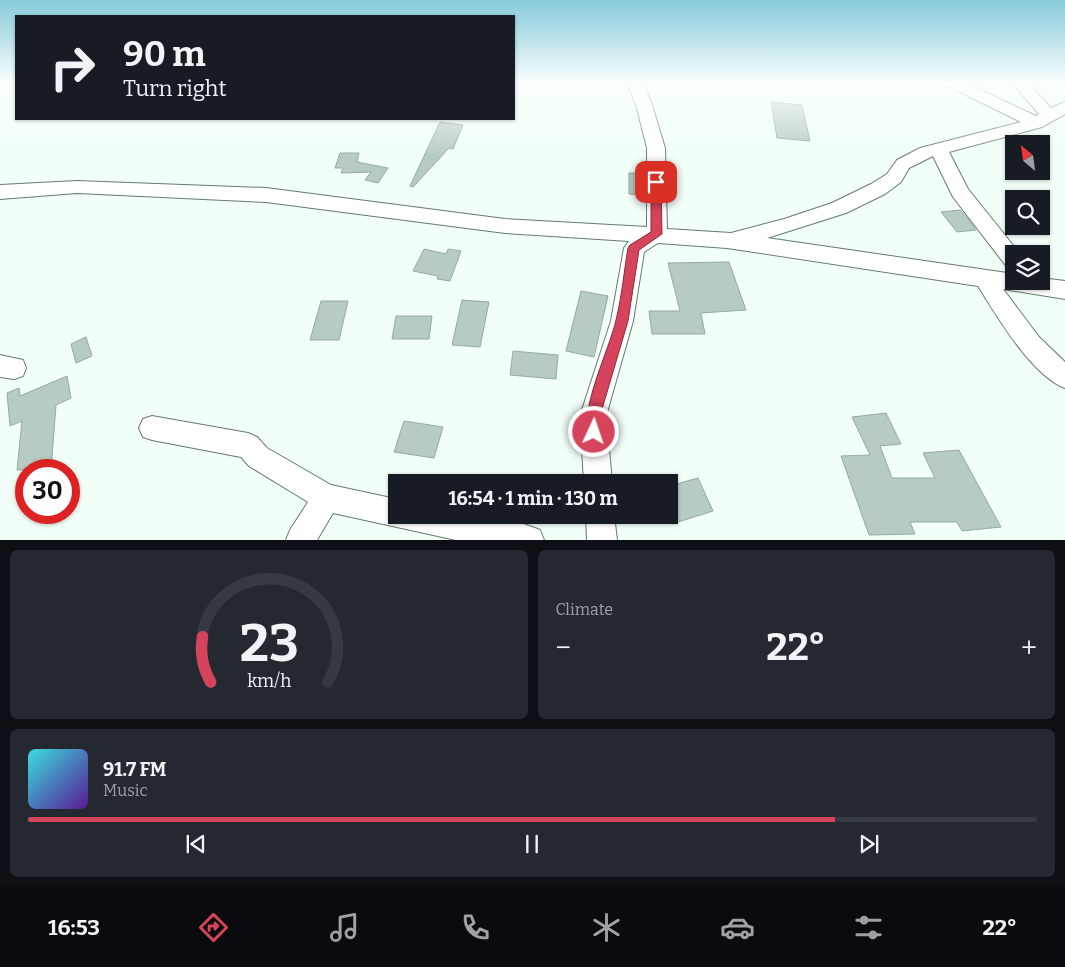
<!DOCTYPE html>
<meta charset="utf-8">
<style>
:root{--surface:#171b24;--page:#242831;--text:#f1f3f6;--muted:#9ea1a6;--line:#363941;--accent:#d5445a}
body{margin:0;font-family:Bitter,serif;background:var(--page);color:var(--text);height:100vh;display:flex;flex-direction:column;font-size:19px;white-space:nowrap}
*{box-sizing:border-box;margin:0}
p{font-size:16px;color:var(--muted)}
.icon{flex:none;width:28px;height:28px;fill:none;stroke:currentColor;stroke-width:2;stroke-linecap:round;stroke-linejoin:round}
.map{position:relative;height:540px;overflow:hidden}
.side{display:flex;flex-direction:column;gap:10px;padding:10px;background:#0d0f14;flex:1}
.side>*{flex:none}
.banner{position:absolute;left:15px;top:15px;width:500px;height:105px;border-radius:0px;box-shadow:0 1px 4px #0004;background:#171b24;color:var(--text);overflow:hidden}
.needle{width:32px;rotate:331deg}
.controls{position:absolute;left:1005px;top:135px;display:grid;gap:10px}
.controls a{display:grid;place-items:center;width:45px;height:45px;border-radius:0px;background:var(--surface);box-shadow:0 1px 4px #0004;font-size:25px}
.speed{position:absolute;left:15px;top:459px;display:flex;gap:10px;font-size:25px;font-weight:700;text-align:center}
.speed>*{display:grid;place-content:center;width:65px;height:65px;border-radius:50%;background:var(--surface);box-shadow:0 1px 4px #0004;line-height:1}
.speed .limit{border:8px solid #d22;background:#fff;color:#111}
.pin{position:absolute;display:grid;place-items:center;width:42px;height:42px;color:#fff;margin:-21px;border-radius:10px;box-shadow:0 2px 8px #0006}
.me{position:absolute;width:55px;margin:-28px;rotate:3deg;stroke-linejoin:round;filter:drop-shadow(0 0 4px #0008)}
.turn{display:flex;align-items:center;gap:18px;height:105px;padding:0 25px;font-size:22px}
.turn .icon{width:65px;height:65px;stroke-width:2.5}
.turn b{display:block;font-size:35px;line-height:42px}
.big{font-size:38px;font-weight:700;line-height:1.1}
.side .tile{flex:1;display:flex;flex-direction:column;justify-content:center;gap:8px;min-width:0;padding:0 18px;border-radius:8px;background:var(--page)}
.side .dial{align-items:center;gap:0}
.dial svg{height:130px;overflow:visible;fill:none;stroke:var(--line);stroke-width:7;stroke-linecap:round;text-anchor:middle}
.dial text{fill:var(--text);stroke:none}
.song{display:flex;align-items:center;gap:15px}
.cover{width:60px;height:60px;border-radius:8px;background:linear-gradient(135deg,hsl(180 70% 55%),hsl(270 70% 35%))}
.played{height:5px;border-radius:2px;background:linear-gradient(90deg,var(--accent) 80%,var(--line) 80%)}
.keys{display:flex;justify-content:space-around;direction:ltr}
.heat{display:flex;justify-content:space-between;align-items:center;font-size:28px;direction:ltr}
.side .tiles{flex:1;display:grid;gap:10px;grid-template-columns:1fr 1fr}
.tile:last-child{grid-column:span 2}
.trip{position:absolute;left:388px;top:474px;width:290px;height:50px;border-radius:0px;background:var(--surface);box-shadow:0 1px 4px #0004;font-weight:700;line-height:50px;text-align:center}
.tab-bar{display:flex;height:80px;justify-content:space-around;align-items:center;background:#090b0e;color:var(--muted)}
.tab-bar .icon{width:35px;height:35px}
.tab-bar .selected{color:var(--accent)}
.tab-bar b{font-size:22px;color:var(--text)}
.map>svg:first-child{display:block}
.building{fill:#b6cbc1;stroke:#95aaa0}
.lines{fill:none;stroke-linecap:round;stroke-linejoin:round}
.minor-casing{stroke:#667970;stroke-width:2}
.minor{fill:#fff;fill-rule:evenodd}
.route{fill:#d5445a;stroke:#8a2c3a}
</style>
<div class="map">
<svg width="1065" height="540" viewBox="0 0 1065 540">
<rect width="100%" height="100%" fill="#f1fff8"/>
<g class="building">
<path d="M771,102l31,3 8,36 -33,-3z"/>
<path d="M440,122l23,3 -10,24 -4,-1 -36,39 -3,-1z"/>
<path d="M340,153h19l-2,9 31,6 -10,15 -13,-3 6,-8 -30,1 2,-5h-8z"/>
<path d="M629,173h16v22l-16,-1z"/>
<path d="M960,210l8,9 8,11 -19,2 -16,-20z"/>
<path d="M424,249l22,5 2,-5 13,2 -11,30 -13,-2 1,-3 -25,-5z"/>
<path d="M729,262l17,48 -45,3 4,21h-53l-3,-23h31l-12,-48z"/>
<path d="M581,291l27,5 -14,61 -28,-6z"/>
<path d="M462,300l27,2 -9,45 -28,-2z"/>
<path d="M321,301h27l-9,39h-29z"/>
<path d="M396,316h36l-3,23h-37z"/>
<path d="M86,337l6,19 -16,7 -5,-19z"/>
<path d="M513,351l45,4 -2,24 -46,-4z"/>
<path d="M67,376l4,22 -15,7 -5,65h-34l5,-49 -12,5 -3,-33 12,-5 1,8z"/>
<path d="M886,413l15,31 -21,2 12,32h43l-12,-25 36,-3 42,77 -39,4 -5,-9h-47l5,12 -46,1 -28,-79 29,-1 -18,-38z"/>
<path d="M404,421l39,6 -9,31 -40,-6z"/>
<path d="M698,478l15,33 -35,11 -9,-23v-13z"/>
</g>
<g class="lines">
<defs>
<g id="minor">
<path d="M627,83h16l9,22 13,43 2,81 64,4 53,-14 48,-16 39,-19 16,-10 10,-14 23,-12 101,-26 -73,-36 -2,-3h20l70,33 3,-2 -27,-31h16l23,25 14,-6v12l-23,13 -93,25 19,37 52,65h-6v15l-7,-2 -54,-70 -20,-41 -24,12 -8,14 -16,12 -39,19 -79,25 247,36v7h27v-3l24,3v18l-62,-10 36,48 26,25v26c-33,-12 -69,-73 -87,-102l-251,-38 -69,-5 -14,9 -11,69 -27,95 6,66h-28l-4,-66 31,-95 13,-73 5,-7 -124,-8 -239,-31 -189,-9 -77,6v-14l77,-4 189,7 239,31 142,8v-79l-11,-43z"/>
<path d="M0,355l23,5 3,8 -3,8 -9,3 -14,-2z"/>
<path d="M152,416l96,17 9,4 10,11 64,37 65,14v16c48,0 99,-4 144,15l4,10h-88l-123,-27 -16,27h-31l4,-10 18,-28 -59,-36 -8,-9 -89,-17 -9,-3 -4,-9 4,-9z"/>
<path d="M586,515h28l3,25h-30z"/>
</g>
</defs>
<use href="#minor" class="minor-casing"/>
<use href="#minor" class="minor"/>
</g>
<linearGradient id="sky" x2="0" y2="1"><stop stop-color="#88cadb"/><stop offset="0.53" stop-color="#f9fffc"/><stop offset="1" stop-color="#f9fffc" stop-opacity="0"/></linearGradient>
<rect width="1065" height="158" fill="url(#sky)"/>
<path class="route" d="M656,179l5,3 1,52 -23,16 -11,71 -28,95 1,16 -2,5 -5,2 -5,-2c-11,-25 21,-89 27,-117 6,-24 8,-49 12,-72l2,-3 21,-13v-50z"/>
</svg>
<div class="controls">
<a><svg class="needle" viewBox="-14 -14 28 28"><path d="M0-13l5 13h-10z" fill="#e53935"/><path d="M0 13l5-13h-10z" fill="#9ea1a6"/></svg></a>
<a><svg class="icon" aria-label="search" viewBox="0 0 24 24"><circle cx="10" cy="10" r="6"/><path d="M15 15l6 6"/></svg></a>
<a><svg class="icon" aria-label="layers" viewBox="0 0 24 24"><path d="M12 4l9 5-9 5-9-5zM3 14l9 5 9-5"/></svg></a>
</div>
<div class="speed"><div class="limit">30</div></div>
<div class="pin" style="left:656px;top:182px;background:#d93025"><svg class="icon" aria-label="arrive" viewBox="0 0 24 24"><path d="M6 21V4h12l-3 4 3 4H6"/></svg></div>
<svg class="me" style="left:594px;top:432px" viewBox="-20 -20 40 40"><circle r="17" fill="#d5445a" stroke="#fff" stroke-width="3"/><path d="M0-11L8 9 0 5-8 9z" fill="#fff"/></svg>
<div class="trip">16:54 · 1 min · 130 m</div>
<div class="banner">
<div class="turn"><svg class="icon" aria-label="right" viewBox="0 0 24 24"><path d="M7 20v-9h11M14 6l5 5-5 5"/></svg><div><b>90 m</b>Turn right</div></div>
</div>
</div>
<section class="side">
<div class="tiles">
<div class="tile dial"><svg viewBox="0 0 100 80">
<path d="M14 69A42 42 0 1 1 86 69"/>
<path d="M14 69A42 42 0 0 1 9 41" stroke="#d5445a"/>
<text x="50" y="56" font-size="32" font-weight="700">23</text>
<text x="50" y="72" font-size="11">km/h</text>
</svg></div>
<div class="tile"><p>Climate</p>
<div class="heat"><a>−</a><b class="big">22°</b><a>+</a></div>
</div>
<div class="tile">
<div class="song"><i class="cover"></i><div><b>91.7 FM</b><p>Music</p></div></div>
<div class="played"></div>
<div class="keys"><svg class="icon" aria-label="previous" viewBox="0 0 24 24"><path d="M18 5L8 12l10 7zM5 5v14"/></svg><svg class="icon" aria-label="pause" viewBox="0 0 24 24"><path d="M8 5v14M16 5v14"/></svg><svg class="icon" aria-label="next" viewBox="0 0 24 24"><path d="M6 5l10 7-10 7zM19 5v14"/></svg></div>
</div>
</div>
</section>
<nav class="tab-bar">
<b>16:53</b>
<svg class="icon selected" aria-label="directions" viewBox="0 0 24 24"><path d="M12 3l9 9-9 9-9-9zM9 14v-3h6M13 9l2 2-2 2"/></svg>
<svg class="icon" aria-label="music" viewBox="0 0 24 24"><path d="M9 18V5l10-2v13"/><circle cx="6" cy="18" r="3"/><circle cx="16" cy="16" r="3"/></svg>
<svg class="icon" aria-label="phone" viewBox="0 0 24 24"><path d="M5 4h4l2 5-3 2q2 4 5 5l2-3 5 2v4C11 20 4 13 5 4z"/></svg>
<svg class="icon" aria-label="climate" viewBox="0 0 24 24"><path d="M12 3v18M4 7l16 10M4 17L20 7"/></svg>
<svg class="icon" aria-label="car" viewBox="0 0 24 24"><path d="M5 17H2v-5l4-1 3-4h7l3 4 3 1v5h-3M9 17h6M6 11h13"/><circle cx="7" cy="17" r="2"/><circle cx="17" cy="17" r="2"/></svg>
<svg class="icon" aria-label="filters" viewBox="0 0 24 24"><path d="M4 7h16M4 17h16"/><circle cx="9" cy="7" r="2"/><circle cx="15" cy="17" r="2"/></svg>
<b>22°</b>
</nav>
